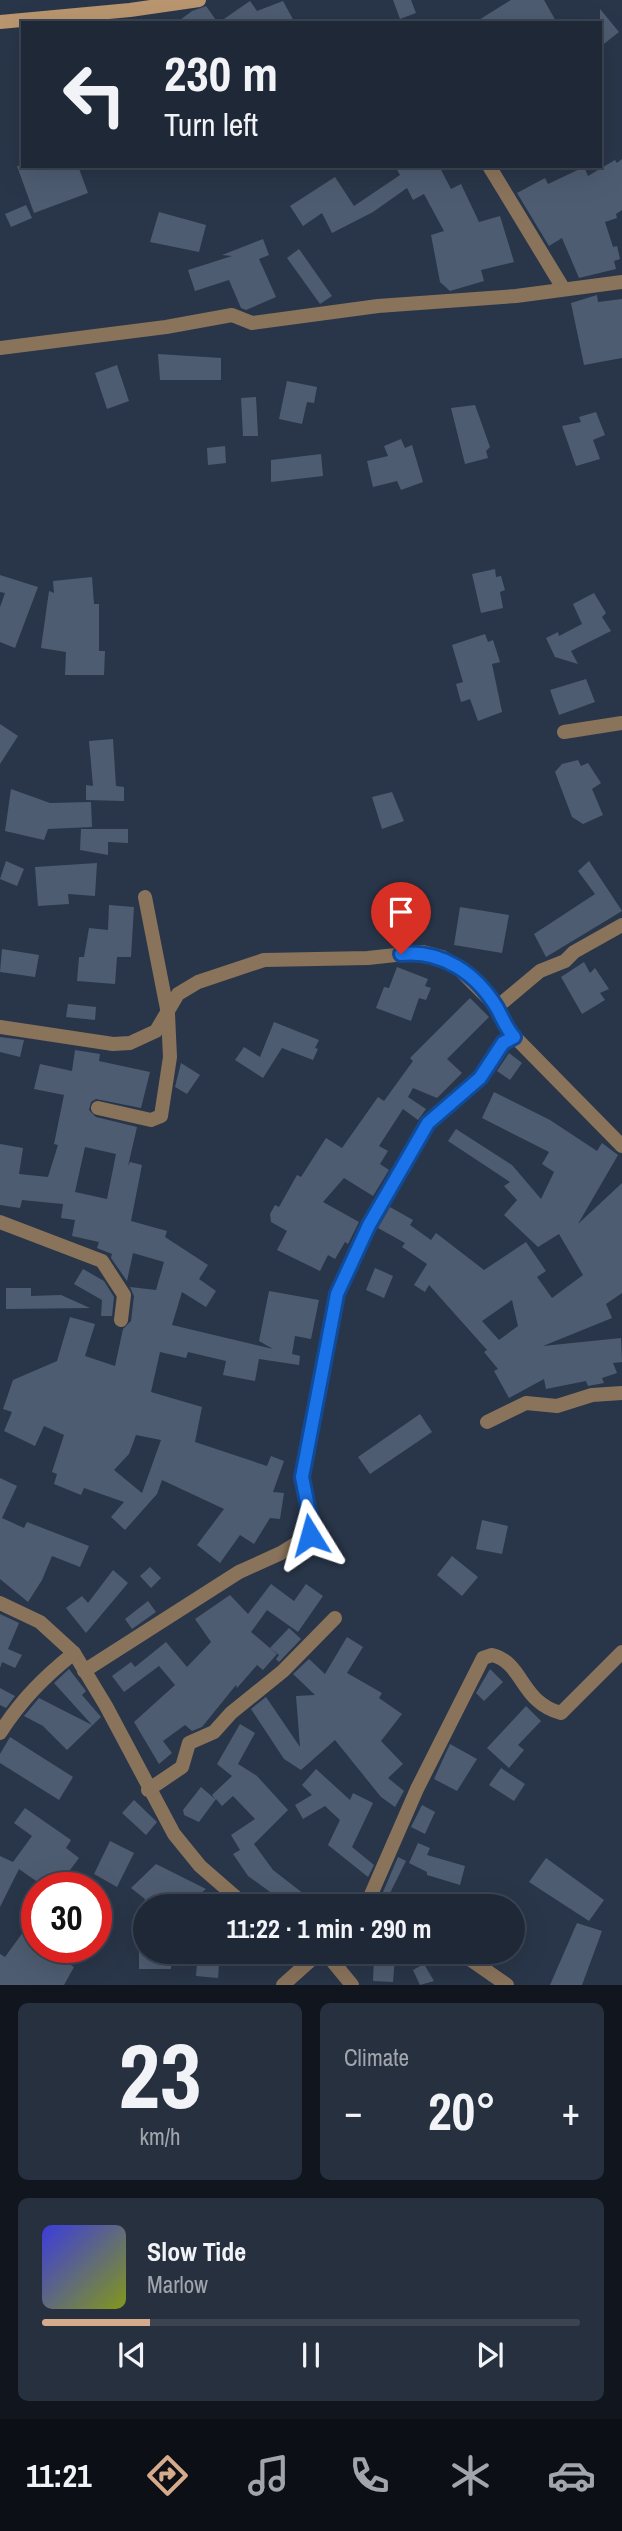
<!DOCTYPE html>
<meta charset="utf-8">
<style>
:root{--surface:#1f2837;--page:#27303f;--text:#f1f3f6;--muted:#a1a6ad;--line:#3c4452;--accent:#d6ab8b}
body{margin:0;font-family:"Archivo Narrow",sans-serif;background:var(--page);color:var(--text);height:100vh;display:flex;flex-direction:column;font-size:26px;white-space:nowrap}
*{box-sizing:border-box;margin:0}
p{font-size:23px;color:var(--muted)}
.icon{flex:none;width:38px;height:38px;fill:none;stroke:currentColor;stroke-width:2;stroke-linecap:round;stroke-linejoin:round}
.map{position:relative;height:1985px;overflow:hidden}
.panel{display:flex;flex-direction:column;gap:18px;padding:18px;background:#11161e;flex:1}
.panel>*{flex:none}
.banner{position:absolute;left:21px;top:21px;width:581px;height:147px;border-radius:0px;box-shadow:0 7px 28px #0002,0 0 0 2px var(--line);background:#1f2837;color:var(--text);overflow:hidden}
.speed{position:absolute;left:21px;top:1872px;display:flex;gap:14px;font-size:35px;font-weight:700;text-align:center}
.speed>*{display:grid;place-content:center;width:91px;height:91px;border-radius:50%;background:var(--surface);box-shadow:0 7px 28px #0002,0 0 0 2px var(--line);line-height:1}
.speed .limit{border:10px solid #d22;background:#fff;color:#111}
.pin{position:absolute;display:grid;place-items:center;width:60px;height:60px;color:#fff;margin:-72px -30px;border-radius:50% 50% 50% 0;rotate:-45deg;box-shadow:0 0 7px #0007}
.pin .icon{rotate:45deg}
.me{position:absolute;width:77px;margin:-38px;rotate:352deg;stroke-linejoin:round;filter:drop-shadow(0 0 5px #0008)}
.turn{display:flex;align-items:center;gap:24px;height:147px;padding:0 28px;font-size:32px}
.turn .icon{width:91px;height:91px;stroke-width:2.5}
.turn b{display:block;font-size:49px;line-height:60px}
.big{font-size:52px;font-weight:700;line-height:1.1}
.panel .tile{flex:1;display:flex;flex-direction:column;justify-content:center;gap:10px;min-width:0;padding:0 24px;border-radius:10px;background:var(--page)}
.panel .dial{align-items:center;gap:0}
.dial b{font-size:91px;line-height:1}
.song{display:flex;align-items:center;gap:21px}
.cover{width:84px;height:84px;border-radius:10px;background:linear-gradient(135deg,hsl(240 70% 55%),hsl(70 70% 35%))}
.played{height:7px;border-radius:4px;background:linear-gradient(90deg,var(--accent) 20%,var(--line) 20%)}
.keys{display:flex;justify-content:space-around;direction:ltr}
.heat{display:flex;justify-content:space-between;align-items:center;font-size:38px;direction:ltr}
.panel .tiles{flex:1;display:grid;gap:18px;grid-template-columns:1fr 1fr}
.tile:last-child{grid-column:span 2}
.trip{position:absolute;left:133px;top:1894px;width:392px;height:70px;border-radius:35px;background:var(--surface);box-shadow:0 7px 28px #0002,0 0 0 2px var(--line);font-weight:700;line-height:70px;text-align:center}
.dock{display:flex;height:112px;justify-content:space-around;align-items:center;background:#0c1016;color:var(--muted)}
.dock .icon{width:49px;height:49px}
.dock .selected{color:var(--accent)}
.dock b{font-size:32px;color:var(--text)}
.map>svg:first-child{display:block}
.building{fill:#4e5c71;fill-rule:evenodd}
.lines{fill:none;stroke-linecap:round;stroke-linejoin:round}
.street{stroke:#8a735b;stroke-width:14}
.secondary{stroke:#b9966f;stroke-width:14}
.route-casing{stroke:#114b97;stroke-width:18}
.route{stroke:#1a73e8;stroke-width:12}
</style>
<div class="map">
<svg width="622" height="1985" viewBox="0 0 622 1985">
<rect width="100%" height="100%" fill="#293649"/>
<g class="building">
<path d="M393,0h18l5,13 -16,6z"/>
<path d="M511,0h33l13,23h-83z"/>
<path d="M250,1l7,10 26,-10 12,22h-119l16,-12 14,-5 12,17z"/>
<path d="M600,9l19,23 -19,15z"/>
<path d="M622,159v51l-6,4 1,4 -12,4 8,25 4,-1 3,13 -6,2 2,8 -37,9 -17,-40 -13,8 -32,-53 28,-15 3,6 36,-17 4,9 27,-16 2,3z"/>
<path d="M17,166h61l10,27 -54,20z"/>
<path d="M395,166h44l12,23 10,-5 18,38 21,-6 14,46 -33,8 3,11 -34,10 -10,-9 -9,-47 13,-4 -20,-37 -11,6 -6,-12 -34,24 -41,21 -10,-20 -19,13 -13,-20 45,-29 19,29 46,-31z"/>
<path d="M26,205l6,13 -21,9 -6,-13z"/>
<path d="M159,212l47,13 -7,27 -49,-10z"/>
<path d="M263,239l6,16 -10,4 17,38 -30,13 -5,-2 -12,-28 -34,11 -7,-21 44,-14 -10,-1z"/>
<path d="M299,249l33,47 -12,8 -33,-46z"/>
<path d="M597,295l1,7 24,-3v59l-38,7 -13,-62z"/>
<path d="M158,354l63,4v22h-61z"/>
<path d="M117,365l12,36 -22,8 -12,-36z"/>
<path d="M287,381l30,6 -3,16 -7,-1 -5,22 -23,-5z"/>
<path d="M256,397l2,39h-15l-2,-38z"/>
<path d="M475,405l15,42 -4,4 2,7 -23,6 -14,-56z"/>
<path d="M596,412l9,23 -12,5 7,19 -24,7 -14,-40 19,-4 -2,-5z"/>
<path d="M401,439l4,9 7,-3 11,37 -22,8 -4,-9 -24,6 -6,-26 21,-5 -4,-10z"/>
<path d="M225,446l1,17 -18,2 -1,-17z"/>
<path d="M321,454l2,22 -52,6v-22z"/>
<path d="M495,569l1,8 5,-1 4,14 -5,2 3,16 -22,5 -9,-39z"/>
<path d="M0,575l38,12 -23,61 -15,-6v-35l5,-14 -5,-1z"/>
<path d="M92,577l2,27h5v47h6l-1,24h-39l1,-23 -25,-4 8,-57 5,2 -1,-12z"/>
<path d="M594,593l12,20 -4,4 9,14 -40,20 7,13 -23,-7 -9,-19 12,-6 1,4 23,-12 -9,-20z"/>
<path d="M485,634l3,8 5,-2 7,22 -8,2 10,48 -24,9 -8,-22 -9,3 -5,-18 7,-2 -11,-37z"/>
<path d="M586,679l9,23 -36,13 -9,-25z"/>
<path d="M0,724l18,12 -18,28z"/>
<path d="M113,739l3,47 8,1v14l-38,-1v-15l7,1 -4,-45z"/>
<path d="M578,760l3,6 7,-3 13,20 -9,6 11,26 -20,9 -11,-7 -17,-45 7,-8z"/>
<path d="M11,789l39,14 41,-1 1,25 -44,2 -4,11 -39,-9z"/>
<path d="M392,792l12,29 -22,8 -10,-32z"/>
<path d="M81,829h47v14l-20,-1v13l-28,-5z"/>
<path d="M6,861l18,8 -7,17 -17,-7z"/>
<path d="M589,861l33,50 -76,46 -12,-23 61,-40 -17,-23z"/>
<path d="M97,863l-2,33 -27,-2 1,10 -31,2 -3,-39z"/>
<path d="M109,905l25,2 -3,50h-14l-2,27 -38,-3 2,-24h5l5,-29 19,2z"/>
<path d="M460,907l49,8 -7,38 -48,-8z"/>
<path d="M2,949l37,6 -4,22 -35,-5z"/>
<path d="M584,962l6,11 5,-5 14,21 -9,4 5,7 -23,14 -21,-37z"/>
<path d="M397,967l31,12 -3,7 6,2 -5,12 -7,-2 -8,23 -35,-13 8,-21 5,1z"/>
<path d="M470,998l19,19 -42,42 15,14 -25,25 -24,-10 -5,9 18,12 -8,11 -15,-11 -24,37 9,5 -8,13 9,6 -16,26 -29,-18 -21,24 36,20 -11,22 -3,-2 -10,17 -7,-4 -8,16 -43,-21 10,-19 -16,-9 -1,-8 5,-9 4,2 18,-32 4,2 25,-39 16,10 36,-51 6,4 29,-40 -3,-3z"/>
<path d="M68,1004l28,3 -1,13 -29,-3z"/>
<path d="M274,1022l45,18 -4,8 3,1 -5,11 -31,-12 -19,30 -28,-18 9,-13 16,10z"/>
<path d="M0,1037l24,3 -4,17 -20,-5z"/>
<path d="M75,1050l25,4 -1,7 51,11 -9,36 -45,-9 -5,3 -2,8 7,7 41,10 -9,39 2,-4 12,3 -11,56 36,10 -2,6 43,28 -9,14 17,12 -10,16 -24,-15 -10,33 101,24 -14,-8 10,-50 50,9 -8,39 -16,-3 -3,18 8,2 -1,9 -40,-6 -4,22 -32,-6 3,-14 -38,-9 -2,6 -26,-6 -9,40 51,15 -7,35 72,24 4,-10 13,5 -11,31 11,1 -4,26 -10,-1 -16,26 -14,-9 -20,28 -23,-18 27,-36 -62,-29 -5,14 -32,36 -14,-13 13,-15 -40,-14 -3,7 -27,-11 3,-10 -5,-2 12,-37 -20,-9 -9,20 -31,-15 8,-19 -9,-3 10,-29 44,-19 13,-44 25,7 -10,32 30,10 8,-37 8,-8 3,-25 -4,-9 26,3 8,-28 -31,-9 -6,28 -16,-23 1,-4 -15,-6 2,-6 -27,-6 3,-16 -14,-2 2,-14 -41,-4 -2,8 -20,-3v-61l23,4 -4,26 29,3 10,-32 -4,-1 10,-49 -30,-6 6,-25 32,7zM85,1147l31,7 -9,45 -32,-7zM136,1435l25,5 -19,53 -28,-23 15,-16z"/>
<path d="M509,1053l13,10 -12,17 -13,-9z"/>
<path d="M181,1063l19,12 -13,19 -12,-7z"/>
<path d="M494,1092l56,28 47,31 5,-8 16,12 -40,69 44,-41v110l-16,11 6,14 -69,28 78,-8 1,24 -9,1 4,10 -15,5 2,5 -16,3 -2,-5 -40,8 -2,-10 -35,19 -15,-27 4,-2 -14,-17 3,-2 -58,-65 -4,7 -11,-7 13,-21 -25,-17 3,-4 -27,-15 12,-21 23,13 -3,5 21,15 5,-7 48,37 42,-28 20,29 -9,6 15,21 31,-23 -24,-41 -21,13 -34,-32 13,-15 -13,-14 6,-4 -62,-41 8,-12 56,36 29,34 13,-27 -12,-8 7,-12 -67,-34zM512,1300l6,26 -19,14 -17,-19z"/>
<path d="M375,1268l18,8 -9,22 -18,-8z"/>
<path d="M83,1269l21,12 10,16 -2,19h-11l1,-16 -28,-16z"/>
<path d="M6,1288h25v8l30,-1 29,13 -84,1z"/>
<path d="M420,1414l12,18 -62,42 -12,-17z"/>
<path d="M0,1478l17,8 -15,32 22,10 3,-6 62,24 -9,21 -28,-11 -10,24 -14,22 -28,-23z"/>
<path d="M482,1520l26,6 -6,28 -26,-5z"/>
<path d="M452,1556l26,21 -16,19 -25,-21z"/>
<path d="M150,1567l11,11 -10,10 -11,-12z"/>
<path d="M113,1570l15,13 -42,50 -20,-25 16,-12 6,7z"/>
<path d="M271,1584l23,17 12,-17 17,12 -25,36 -31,-22 -16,22 26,22 -14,16 -6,-5 -20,23 -1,-3 -34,42 -10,4 -7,-6 -22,16 9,12 -13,11 -25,-42 41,-37 -16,-19 -35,26 -12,-16 19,-14 4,5 31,-25 21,25 24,-25 -16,-23 35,-24 18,19z"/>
<path d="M148,1601l8,11 -24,17 -7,-10z"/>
<path d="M0,1614l19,9 -11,26 14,6 -7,13 -13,-6 -2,6z"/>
<path d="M289,1628l12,11 -22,23 -3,-3 3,-4 -9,-7z"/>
<path d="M347,1637l16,10 -16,26 35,20 -3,5 23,16 -21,27 22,23 -15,14 16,13 -9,16 -14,-10 -46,-57 -34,30 -17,-11 -33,-50 15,-12 34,50 -4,-51 19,-1 -22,-21 16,-15 16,15z"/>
<path d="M69,1669l17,22 -4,4 19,22 -34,33 -24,-24 -19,-10 15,-18 53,27 -38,-42z"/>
<path d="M490,1669l13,13 -19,19 -8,-8z"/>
<path d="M0,1688l15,8 -9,12 -6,-3z"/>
<path d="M526,1706l15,15 -23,24 6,5 -15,18 -22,-20z"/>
<path d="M240,1724l15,9 -17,31 19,12 31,34 -34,34 19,26 31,24 -8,12h-25l6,-9 -29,-21 -15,-22 7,-4 -9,-15 24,-16 -22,-23 -11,10 -6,-7 -17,23 -15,-7 -1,-5 18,-23 14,12 -3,-4 20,-19 -15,-12z"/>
<path d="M10,1737l63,40 -14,23 -59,-37v-9z"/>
<path d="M450,1744l27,15 -20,32 -23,-12z"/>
<path d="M501,1768l24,16 -11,17 -25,-16z"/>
<path d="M316,1769l34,31 3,-7 20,10 -21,44 22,18 -6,12 -40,-32 12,-25 -15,-14 -22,13 -8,-14 17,-10 -10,-10z"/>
<path d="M134,1800l23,22 -11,13 -24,-22z"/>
<path d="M422,1805l13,7 -10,22 -14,-7z"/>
<path d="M25,1808l46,32 -5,8 13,10 -18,24 -7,-5 -8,11 -27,-19 -19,38v-51l13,6 19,-26 -18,-13z"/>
<path d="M110,1841l24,12 -17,34 -23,-13z"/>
<path d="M418,1843l12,5 -3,7 38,11 -5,19 -33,-10v-3l-18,-9z"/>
<path d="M398,1857l8,4 -16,32 36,4v9h-49z"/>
<path d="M546,1858l58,42 -15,21 -60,-39z"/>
<path d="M156,1864l50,25 -6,5 11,12h-68l2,-7 -14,-11z"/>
<path d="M37,1913v35h35l-8,13 10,6 -10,18h-64v-31l5,3z"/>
<path d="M577,1923l25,8 -20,54h-32z"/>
<rect x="139" y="1951" width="32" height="18"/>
<path d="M198,1951h22l-2,27 -22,-2z"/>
<path d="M249,1951h32l-11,15z"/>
<path d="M374,1956l21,1 -2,25 -20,-1z"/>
<path d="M424,1964l10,17 -14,4 -7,-15z"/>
</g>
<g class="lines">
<g class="street">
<path d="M489,166l74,122"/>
<path d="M0,348l166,-21 66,-12 20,8 126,-17 138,-10 106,-14"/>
<path d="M564,732l58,-9"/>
<path d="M497,1007l9,21 116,118"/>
<path d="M0,1027l113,17 17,-1 26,-12 22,-37 20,-12 66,-22 104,-2 55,-6 19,5 13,8 42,42 43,-36 25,-10 9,-9 48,-27"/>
<path d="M98,1108l53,12 10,-4 9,-59 -2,-43 -23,-117"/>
<path d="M0,1222l102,39 22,34 -3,25"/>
<path d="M487,1422l39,-19 31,3 35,-11 30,-2"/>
<path d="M0,1603l40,19 34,31 32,53 68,128 26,32 46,40"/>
<path d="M84,1671l155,-99 42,-19 29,-18 2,-8 -10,-50 35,-183 31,-69 60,-102 52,-45 24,-35 10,-6"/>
<path d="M0,1733c21,-33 44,-56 74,-80"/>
<path d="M148,1790l34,-23 7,-24 25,-11 17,-19 52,-42 52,-53"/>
<path d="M366,1906l51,-117 66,-131 9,-3c32,8 28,47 69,58l61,-61"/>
<path d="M324,1951l28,34"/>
<path d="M441,1951l30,9 36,25"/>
<path d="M283,1985l38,-34"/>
</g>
<path class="secondary" d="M0,22l130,-12 69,-10"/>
</g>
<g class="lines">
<defs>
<path id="route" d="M310,1535l2,-8 -10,-50 35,-183 32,-69 59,-102 52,-45 23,-35 11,-6c-8,-9 -11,-18 -17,-29 -21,-35 -55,-58 -96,-54"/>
</defs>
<use href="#route" class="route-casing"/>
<use href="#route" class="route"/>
</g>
</svg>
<div class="speed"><div class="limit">30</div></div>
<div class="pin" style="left:401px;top:954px;background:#d93025"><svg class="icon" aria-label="arrive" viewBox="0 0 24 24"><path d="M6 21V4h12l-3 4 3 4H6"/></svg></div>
<svg class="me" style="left:310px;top:1535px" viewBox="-20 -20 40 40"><path d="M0-17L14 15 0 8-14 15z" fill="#1a73e8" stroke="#fff" stroke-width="4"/></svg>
<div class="trip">11:22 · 1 min · 290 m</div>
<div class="banner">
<div class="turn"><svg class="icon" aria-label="left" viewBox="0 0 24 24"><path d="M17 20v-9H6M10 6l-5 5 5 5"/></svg><div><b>230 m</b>Turn left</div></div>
</div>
</div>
<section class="panel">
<div class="tiles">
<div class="tile dial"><b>23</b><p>km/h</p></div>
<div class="tile"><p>Climate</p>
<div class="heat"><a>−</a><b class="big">20°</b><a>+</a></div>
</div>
<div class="tile">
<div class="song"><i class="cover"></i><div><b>Slow Tide</b><p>Marlow</p></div></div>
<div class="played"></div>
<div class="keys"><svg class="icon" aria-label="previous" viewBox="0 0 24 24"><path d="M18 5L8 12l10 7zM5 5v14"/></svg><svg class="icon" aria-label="pause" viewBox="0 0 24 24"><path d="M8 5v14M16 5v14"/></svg><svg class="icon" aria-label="next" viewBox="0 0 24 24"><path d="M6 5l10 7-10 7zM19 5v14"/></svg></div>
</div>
</div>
</section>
<nav class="dock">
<b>11:21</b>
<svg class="icon selected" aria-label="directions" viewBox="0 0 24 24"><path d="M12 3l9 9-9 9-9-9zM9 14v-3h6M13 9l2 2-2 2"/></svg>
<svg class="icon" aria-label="music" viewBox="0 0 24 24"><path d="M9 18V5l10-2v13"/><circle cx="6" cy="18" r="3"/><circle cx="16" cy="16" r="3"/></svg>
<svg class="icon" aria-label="phone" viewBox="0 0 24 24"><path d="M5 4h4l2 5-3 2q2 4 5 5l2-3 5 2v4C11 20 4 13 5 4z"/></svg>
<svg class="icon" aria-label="climate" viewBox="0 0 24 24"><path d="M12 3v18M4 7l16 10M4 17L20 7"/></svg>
<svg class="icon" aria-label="car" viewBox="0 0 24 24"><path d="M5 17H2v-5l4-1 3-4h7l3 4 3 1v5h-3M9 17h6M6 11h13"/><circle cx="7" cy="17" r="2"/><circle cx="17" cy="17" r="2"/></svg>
</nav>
